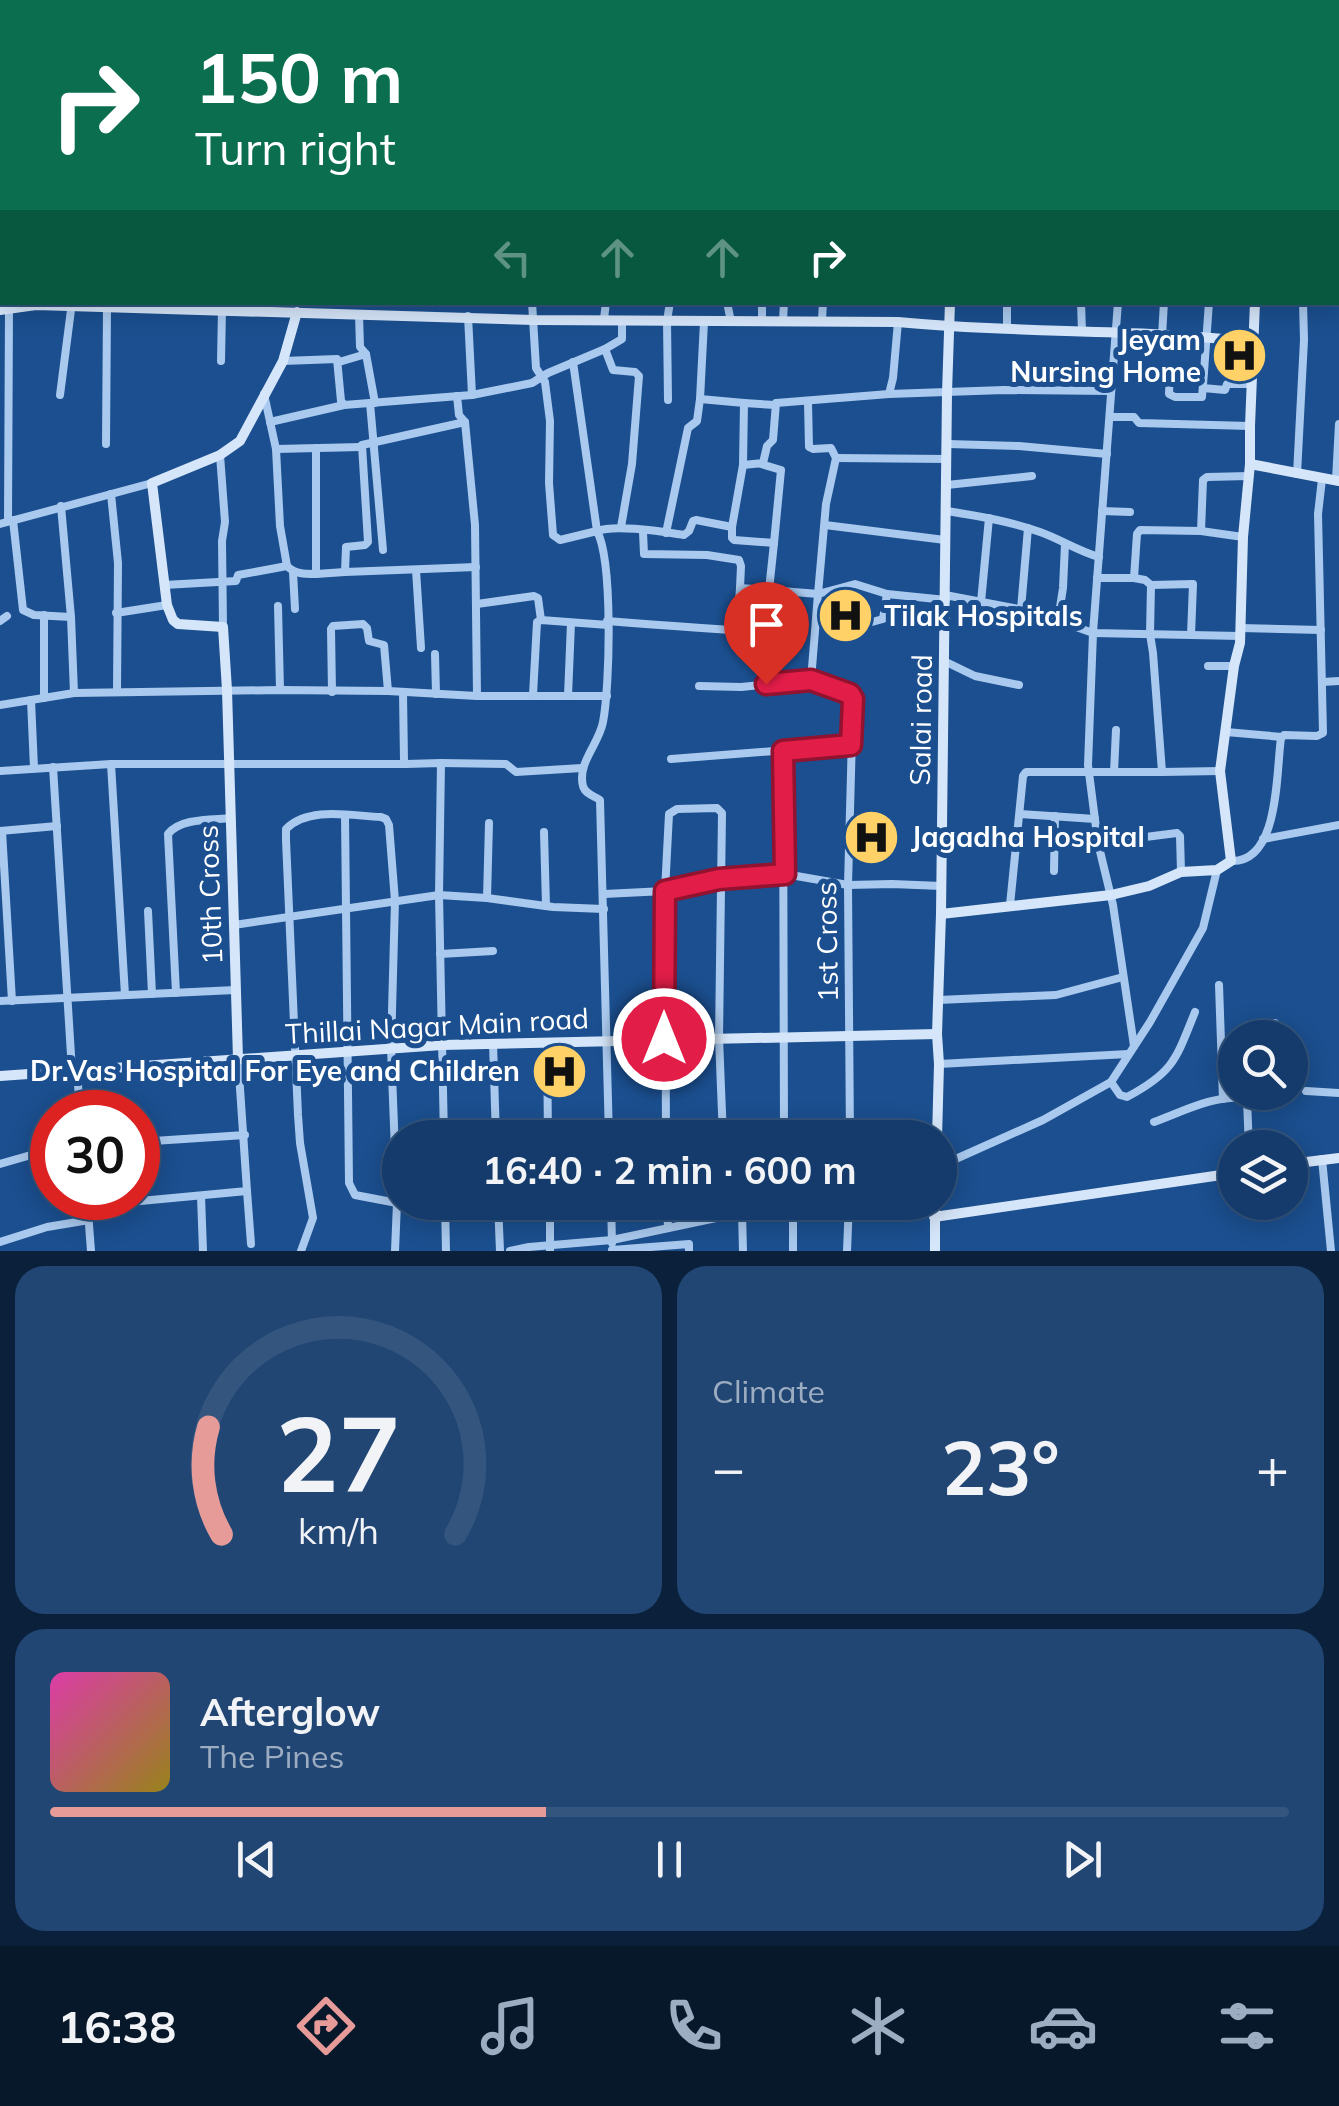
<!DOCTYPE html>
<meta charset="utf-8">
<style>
:root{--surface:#143b6b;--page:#214673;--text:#f1f3f6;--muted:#9dadc1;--line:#33557e;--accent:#e69b98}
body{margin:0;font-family:Mulish,sans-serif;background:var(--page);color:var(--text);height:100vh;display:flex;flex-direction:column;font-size:38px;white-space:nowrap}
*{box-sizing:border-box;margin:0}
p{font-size:32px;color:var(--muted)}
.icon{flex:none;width:55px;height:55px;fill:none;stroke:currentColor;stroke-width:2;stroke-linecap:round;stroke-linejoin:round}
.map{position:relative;height:1251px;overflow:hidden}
.drawer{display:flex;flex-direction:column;gap:15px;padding:15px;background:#0b203b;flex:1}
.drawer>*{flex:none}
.hud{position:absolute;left:0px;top:0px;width:1340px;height:305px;box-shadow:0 5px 25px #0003,0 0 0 2px var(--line);background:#0b6e4f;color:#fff;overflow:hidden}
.tools{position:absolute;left:1218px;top:1020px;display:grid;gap:20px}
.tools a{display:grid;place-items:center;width:90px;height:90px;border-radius:50%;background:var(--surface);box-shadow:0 5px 25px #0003,0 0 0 2px var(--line);font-size:50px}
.speed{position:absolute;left:30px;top:1090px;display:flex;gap:20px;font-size:50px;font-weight:700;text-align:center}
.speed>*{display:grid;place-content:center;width:130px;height:130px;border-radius:50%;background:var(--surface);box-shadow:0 5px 25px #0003,0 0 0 2px var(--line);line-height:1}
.speed .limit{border:15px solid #d22;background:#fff;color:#111}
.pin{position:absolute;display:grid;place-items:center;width:85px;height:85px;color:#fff;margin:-102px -42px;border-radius:50% 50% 50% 0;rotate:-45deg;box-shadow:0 0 10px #0007}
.pin .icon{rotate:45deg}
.me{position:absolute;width:110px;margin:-55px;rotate:0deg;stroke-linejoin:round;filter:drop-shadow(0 0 8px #0008)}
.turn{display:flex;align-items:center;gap:35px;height:210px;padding:0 30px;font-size:45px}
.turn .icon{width:130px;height:130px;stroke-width:2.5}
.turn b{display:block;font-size:70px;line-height:85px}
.lanes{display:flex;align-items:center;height:95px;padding:0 30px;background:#0003;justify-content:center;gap:50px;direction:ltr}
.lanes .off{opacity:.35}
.big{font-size:75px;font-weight:700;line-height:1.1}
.drawer .widget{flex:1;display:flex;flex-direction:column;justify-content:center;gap:15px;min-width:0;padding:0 35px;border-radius:30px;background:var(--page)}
.drawer .dial{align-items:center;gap:0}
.dial svg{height:260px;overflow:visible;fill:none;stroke:var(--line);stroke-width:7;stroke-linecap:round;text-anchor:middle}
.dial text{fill:var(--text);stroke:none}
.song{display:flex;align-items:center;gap:30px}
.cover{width:120px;height:120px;border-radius:15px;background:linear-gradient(135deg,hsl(320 70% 55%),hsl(50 70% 35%))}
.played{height:10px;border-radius:5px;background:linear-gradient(90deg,var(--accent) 40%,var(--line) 40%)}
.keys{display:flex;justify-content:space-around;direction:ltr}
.heat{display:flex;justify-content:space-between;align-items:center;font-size:55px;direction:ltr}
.drawer .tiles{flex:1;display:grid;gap:15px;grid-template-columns:1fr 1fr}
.widget:last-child{grid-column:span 2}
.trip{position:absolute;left:382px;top:1120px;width:575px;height:100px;border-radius:50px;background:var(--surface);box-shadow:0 5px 25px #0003,0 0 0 2px var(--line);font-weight:700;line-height:100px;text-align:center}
.menu{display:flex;height:160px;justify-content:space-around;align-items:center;background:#08182b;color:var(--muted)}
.menu .icon{width:70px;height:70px}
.menu .selected{color:var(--accent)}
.menu b{font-size:45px;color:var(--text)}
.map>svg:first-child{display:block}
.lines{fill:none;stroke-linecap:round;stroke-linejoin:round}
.street{stroke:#a9c9ee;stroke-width:8}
.secondary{stroke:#d6e6fa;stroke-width:10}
.route-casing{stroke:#92132f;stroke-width:25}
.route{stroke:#e11d48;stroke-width:18}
.labels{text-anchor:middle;stroke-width:10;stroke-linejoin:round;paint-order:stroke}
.poi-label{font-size:28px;font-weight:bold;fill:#fff;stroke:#1b4f8f;text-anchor:end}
.street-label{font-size:28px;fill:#fff;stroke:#1b4f8f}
</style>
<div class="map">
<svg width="1339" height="1251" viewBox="0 0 1339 1251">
<rect width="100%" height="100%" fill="#1b4f8f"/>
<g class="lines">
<g class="street">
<path d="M108,0l1,2"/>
<path d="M273,0v2"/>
<path d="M361,0l6,2"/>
<path d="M1148,0v2"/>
<path d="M166,2v-2"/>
<path d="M344,2v-2"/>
<path d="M573,2l1,-2"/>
<path d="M683,2v-2"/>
<path d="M742,2v-2"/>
<path d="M915,2v-2"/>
<path d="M948,2l1,-2"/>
<path d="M978,2v-2"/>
<path d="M1080,2v-2"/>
<path d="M1245,2v-2"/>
<path d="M1338,25h1"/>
<path d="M1338,102h1"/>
<path d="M0,132h2"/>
<path d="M1338,159h1"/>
<path d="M1338,220h1"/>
<path d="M0,223l2,6"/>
<path d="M1338,280h1"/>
<path d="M532,302l4,66 9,14 5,39 -1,62 4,52 7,5 37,-9c16,30 13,155 6,191 -4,22 -26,41 -20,64 2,8 11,10 17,14l9,338"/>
<path d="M727,302l4,20"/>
<path d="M1081,302l1,30"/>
<path d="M1118,302l-25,331 -5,132 10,78 15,62 21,141"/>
<path d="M359,314l1,33 6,7 9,49"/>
<path d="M468,316l4,79"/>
<path d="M604,319l2,-17"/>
<path d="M822,320l1,-18"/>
<path d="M762,321v-19"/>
<path d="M783,321l1,-19"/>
<path d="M704,322l-4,77 44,4 -1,62"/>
<path d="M1007,329v-27"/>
<path d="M1162,336l2,-34"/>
<path d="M605,349l8,21 22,2 4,4 -7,88 -11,63"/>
<path d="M221,361l1,-51"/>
<path d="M283,361l54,-2 4,42 3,4 128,-10 60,-12 16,-10 57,-24 17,-10v-19"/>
<path d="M339,362l27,-8"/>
<path d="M573,362l24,169c19,-7 66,1 87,4l5,-4 4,-10 3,-1 36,7v11l2,2 40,3 -5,47 49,4 -7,86 40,14 2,5 -5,186 2,253"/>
<path d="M1154,370l50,2 5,-70"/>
<path d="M1170,370l-1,24 6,3h27l2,-25"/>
<path d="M1203,388l22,2 2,-6h24"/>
<path d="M264,394l12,55 4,77 7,40c8,8 17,8 29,8v-126"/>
<path d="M889,394l115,-4 107,1"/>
<path d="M60,395l12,-93"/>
<path d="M457,396l2,19 6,7 10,103 2,171"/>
<path d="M668,400l-1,-79 3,-19"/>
<path d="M808,402l1,45 4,2 18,-1 5,10 -10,46 -8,90 37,-10 32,10"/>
<path d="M370,403l13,147"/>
<path d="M744,403l31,2"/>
<path d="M1110,417h24l5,6 111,3"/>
<path d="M270,422l74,-17"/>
<path d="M465,422l-103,23 6,97 -3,3 -19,2 -1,25 131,-5"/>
<path d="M106,444l1,-137"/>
<path d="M948,444l71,2 88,8"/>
<path d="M276,449l85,-2"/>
<path d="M220,455l5,67 -3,19 1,86"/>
<path d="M836,458l111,1"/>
<path d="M761,464l20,6 -7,73"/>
<path d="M1297,474l7,-134 -1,-38"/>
<path d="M1336,480l3,-56"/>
<path d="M947,485l85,-9"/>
<path d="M111,494l7,69 -1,128"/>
<path d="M61,506l10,111 3,76 206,-3 108,1 89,5h130"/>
<path d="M947,511c31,5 62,10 93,21 20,7 38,19 59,25"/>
<path d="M1102,511l28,1"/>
<path d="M13,520l10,90 11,5 37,2"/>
<path d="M8,521l1,-214"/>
<path d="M0,524l152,-41"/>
<path d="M825,525l120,15"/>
<path d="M732,527l11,-62 20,-2 4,-17 6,-6 3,-37 113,-9 4,-16 5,-56"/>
<path d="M1201,531l2,-51 4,-3 42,-1"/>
<path d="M643,532l1,22 63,1 32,5 2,6 -1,22"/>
<path d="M666,533l22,-105 9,-7 3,-22"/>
<path d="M416,570l5,78"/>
<path d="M293,572l2,37"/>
<path d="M316,574l29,-2"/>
<path d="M1097,578h37l3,-44 3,-4 61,1 42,6"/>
<path d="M1134,578l11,2 6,5 -1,49 3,19 9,119 58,-1"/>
<path d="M164,585l72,-4 2,-6 49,-9"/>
<path d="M1151,585l42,-1 -2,51"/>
<path d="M945,595l89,17 59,21 147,3"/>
<path d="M981,602l8,-84"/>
<path d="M477,604l57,-8 4,2 3,22"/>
<path d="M278,606l2,84"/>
<path d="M1021,609l7,-81"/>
<path d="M116,613l51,-8"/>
<path d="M44,615v83"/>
<path d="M816,620l45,5 22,-6 4,-25 59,6"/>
<path d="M1058,620l5,-32 2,-44"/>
<path d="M0,621l7,-5"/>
<path d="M607,621c52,4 104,8 155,11l7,-42 -29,-2 -3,43"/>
<path d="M1240,628l81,2"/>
<path d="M435,654l1,40"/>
<path d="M944,661l31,15 44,9"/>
<path d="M1208,666h26"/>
<path d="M1322,682l17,-1"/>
<path d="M699,686l42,1 70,-7"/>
<path d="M332,692l-1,-63 2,-3 30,-2 4,4 2,13 15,4 4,46"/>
<path d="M403,693l1,68 2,3 35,-1 -2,132 5,243"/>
<path d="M533,695l4,-73 4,-2 67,5"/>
<path d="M568,696l3,-73"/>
<path d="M31,700l3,68"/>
<path d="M0,705l74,-12"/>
<path d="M1226,732l56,5"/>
<path d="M783,751l1,387"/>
<path d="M671,759l180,-14"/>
<path d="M441,763l65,1 10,8 66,-4"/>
<path d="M111,764l14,231"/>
<path d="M53,767l19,304"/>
<path d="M0,771l111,-7h294"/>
<path d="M1114,772l2,-42"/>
<path d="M1020,814l75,5"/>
<path d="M345,816l4,367 6,12 42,8"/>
<path d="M0,831l57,-5"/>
<path d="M2,831l10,170"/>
<path d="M544,832l2,74"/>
<path d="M1263,839l76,-14"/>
<path d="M1098,843l79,-10 3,3 1,36"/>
<path d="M1231,861c49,2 45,-90 50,-123l3,-3 33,1 6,-3 -5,-219 4,-35"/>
<path d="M1054,871l1,-55"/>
<path d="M604,894l61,-3 54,-12 66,-5 63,11 44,-1 49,2"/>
<path d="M487,898l2,-75"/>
<path d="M1010,905l13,-129 3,-4h136"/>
<path d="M148,911l4,83"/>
<path d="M234,925l205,-30 48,3 66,9 51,2"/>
<path d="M440,954l53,-3"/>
<path d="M1219,985l4,114"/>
<path d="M176,993l-8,-159c12,-16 44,-14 63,-16"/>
<path d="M938,1000l118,-5 67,-18"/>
<path d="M0,1001l235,-11"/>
<path d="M1273,1038l2,-15"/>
<path d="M547,1042l1,96"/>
<path d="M493,1043l3,95"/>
<path d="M939,1064l189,-10"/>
<path d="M77,1071l3,41"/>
<path d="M1111,1082l9,13 7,2c47,-25 49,-38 68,-85"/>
<path d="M1306,1091l33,2"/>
<path d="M1154,1122c28,-10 59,-27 90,-24l3,2 2,48"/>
<path d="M666,1138l-1,-247 4,-77 8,-5 40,-1 5,5 -3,225 4,100"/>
<path d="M138,1142l107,-7"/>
<path d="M1322,1159l9,92"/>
<path d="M0,1164l52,-15"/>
<path d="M940,1166l103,-46 68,-38 39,-60 53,-94 14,-58"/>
<path d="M247,1191l4,53"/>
<path d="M201,1196l2,55"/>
<path d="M87,1198l4,53"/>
<path d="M445,1202l1,49"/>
<path d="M498,1202l2,49"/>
<path d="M550,1202v49"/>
<path d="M611,1202l1,41"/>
<path d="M667,1202l1,26"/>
<path d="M793,1202v49"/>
<path d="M1252,1202l1,11"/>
<path d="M87,1206l160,-15 -9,-132"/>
<path d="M742,1212l1,39"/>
<path d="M0,1242l47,-15 42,-7"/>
<path d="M612,1250l77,-6v7"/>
<path d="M301,1251l12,-33 -13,-75 -2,-28 -12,-275v-11c23,-23 65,-13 95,-12l5,2 3,6 6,76 -4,147 6,155 -2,48"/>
<path d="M510,1251l19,-4 83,-7 180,-38"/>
<path d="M847,1251l2,-49"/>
</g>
<g class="secondary">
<path d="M61,0l1,2"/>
<path d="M762,0l22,2"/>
<path d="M223,2v-2"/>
<path d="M514,2l1,-2"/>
<path d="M633,2l19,-2"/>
<path d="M1281,2l1,-2"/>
<path d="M0,310l36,-5 498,15 364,2c118,12 237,6 355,20"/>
<path d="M1250,464l89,17"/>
<path d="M941,914l170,-19 38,-9 32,-14 36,-2 14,-9 -11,-90 14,-105 6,-23 3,-106 7,-73v-38l5,-124"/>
<path d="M238,1059l-11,-369 -4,-63 -45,-3 -5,-4 -6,-15 -15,-122 68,-28 20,-14 43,-80 14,-49"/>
<path d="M0,1076l442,-31 495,-11"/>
<path d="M937,1138l2,-74 -2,-30 4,-120 6,-521 3,-91"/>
<path d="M1290,1164l49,-6"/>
<path d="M935,1202v49"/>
<path d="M934,1217l301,-44"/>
</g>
</g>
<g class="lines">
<defs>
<path id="route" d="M664,1039l1,-148 54,-12 66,-5 -2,-123 68,-6 2,-46 -3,-5 -39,-14 -45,4"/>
</defs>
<use href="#route" class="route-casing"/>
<use href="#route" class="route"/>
</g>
<defs>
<symbol id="hospital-disc" viewBox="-11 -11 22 22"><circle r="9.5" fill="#ffd166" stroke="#1b4f8f"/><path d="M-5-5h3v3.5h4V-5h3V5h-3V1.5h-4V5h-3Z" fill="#111"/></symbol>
</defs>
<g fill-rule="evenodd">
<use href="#hospital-disc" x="1208" y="324" width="63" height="63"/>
<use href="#hospital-disc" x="814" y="584" width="63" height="63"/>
<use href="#hospital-disc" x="840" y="806" width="63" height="63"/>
<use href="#hospital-disc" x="528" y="1040" width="63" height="63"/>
</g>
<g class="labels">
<g class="poi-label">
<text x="1201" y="350">Jeyam<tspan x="1201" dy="32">Nursing Home</tspan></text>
<text x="884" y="626" text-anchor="start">Tilak Hospitals</text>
<text x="911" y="847" text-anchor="start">Jagadha Hospital</text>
<text x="520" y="1081">Dr.Vas Hospital For Eye and Children</text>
</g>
<g class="street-label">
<text transform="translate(921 720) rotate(-89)" y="10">Salai road</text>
<text transform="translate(210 895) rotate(-92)" y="10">10th Cross</text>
<text transform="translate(827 942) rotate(-91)" y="10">1st Cross</text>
<text transform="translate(437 1026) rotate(-3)" y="10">Thillai Nagar Main road</text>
</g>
</g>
</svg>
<div class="tools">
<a><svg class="icon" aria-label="search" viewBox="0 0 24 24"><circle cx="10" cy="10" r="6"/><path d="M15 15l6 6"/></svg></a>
<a><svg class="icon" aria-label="layers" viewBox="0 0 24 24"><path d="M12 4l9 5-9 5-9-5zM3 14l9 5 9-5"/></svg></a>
</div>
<div class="speed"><div class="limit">30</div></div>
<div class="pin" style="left:766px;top:684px;background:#d93025"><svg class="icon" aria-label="arrive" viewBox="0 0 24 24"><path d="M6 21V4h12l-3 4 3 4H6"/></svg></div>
<svg class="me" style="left:664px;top:1039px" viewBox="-20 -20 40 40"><circle r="17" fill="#e11d48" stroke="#fff" stroke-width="3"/><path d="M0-11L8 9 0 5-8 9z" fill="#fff"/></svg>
<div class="trip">16:40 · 2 min · 600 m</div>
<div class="hud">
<div class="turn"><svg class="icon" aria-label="right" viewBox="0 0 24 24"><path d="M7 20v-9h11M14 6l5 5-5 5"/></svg><div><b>150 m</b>Turn right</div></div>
<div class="lanes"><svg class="icon off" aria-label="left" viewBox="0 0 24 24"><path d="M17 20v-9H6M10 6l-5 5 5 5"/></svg><svg class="icon off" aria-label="ahead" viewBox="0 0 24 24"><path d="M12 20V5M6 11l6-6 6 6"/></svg><svg class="icon off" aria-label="ahead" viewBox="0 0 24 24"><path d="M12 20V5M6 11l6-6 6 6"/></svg><svg class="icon" aria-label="right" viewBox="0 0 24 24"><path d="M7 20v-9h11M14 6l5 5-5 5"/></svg></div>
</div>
</div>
<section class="drawer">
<div class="tiles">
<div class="widget dial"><svg viewBox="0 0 100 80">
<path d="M14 69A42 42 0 1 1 86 69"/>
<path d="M14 69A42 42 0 0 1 10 36" stroke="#e69b98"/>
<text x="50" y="56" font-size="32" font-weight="700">27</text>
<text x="50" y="72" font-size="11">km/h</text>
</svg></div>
<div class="widget"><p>Climate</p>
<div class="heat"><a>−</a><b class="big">23°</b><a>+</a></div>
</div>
<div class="widget">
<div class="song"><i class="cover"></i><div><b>Afterglow</b><p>The Pines</p></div></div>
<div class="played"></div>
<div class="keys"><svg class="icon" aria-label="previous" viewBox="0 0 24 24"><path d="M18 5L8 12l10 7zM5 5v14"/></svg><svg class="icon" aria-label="pause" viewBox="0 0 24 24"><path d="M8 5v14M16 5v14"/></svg><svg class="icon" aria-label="next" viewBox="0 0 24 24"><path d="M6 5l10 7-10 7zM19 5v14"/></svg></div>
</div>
</div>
</section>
<nav class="menu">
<b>16:38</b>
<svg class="icon selected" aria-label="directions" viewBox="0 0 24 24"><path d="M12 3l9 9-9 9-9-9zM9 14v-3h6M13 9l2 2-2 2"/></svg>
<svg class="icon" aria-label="music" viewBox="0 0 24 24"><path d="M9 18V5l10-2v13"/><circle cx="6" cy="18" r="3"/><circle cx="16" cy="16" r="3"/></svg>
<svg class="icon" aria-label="phone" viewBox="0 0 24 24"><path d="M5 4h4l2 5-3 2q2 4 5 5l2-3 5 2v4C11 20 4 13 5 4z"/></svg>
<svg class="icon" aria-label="climate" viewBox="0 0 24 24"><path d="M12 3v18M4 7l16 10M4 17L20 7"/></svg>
<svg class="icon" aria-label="car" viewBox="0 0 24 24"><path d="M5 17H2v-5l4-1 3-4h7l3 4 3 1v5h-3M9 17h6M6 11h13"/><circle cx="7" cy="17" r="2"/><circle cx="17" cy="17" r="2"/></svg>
<svg class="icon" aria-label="filters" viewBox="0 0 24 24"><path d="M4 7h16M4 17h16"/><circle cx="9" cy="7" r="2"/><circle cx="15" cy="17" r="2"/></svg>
</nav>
